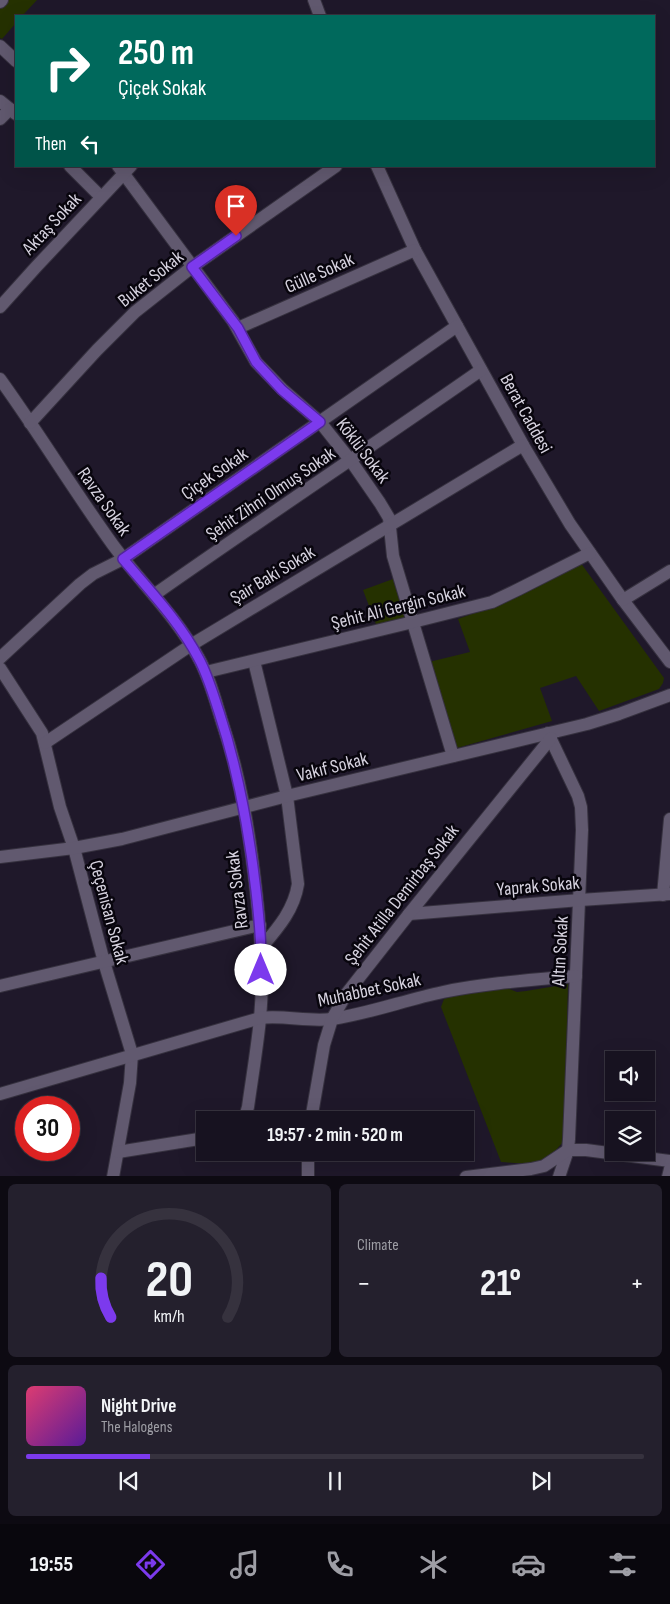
<!DOCTYPE html>
<meta charset="utf-8">
<style>
:root{--surface:#171220;--page:#24202d;--text:#f1f3f6;--muted:#9e9ea5;--line:#36323e;--accent:#7c3aed}
body{margin:0;font-family:"Sofia Sans Condensed",sans-serif;background:var(--page);color:var(--text);height:100vh;display:flex;flex-direction:column;font-size:19px;white-space:nowrap}
*{box-sizing:border-box;margin:0}
p{font-size:16px;color:var(--muted)}
.icon{flex:none;width:28px;height:28px;fill:none;stroke:currentColor;stroke-width:2;stroke-linecap:round;stroke-linejoin:round}
.map{position:relative;height:1176px;overflow:hidden}
.details{display:flex;flex-direction:column;gap:8px;padding:8px;background:#0d0a12;flex:1}
.details>*{flex:none}
.hud{position:absolute;left:15px;top:15px;width:640px;height:152px;border-radius:0px;box-shadow:0 5px 20px #0002,0 0 0 1px var(--line);background:#00695c;color:#fff;overflow:hidden}
.buttons{position:absolute;left:605px;top:1051px;display:grid;gap:10px}
.buttons a{display:grid;place-items:center;width:50px;height:50px;border-radius:0px;background:var(--surface);box-shadow:0 5px 20px #0002,0 0 0 1px var(--line);font-size:25px}
.speed{position:absolute;left:15px;top:1096px;display:flex;gap:10px;font-size:25px;font-weight:700;text-align:center}
.speed>*{display:grid;place-content:center;width:65px;height:65px;border-radius:50%;background:var(--surface);box-shadow:0 5px 20px #0002,0 0 0 1px var(--line);line-height:1}
.speed .limit{border:8px solid #d22;background:#fff;color:#111}
.pin{position:absolute;display:grid;place-items:center;width:42px;height:42px;color:#fff;margin:-51px -21px;border-radius:50% 50% 50% 0;rotate:-45deg;box-shadow:0 0 5px #0007}
.pin .icon{rotate:45deg}
.me{position:absolute;width:55px;margin:-28px;rotate:0deg;stroke-linejoin:round;filter:drop-shadow(0 0 4px #0008)}
.turn{display:flex;align-items:center;gap:18px;height:105px;padding:0 20px;font-size:22px}
.turn .icon{width:65px;height:65px;stroke-width:2.5}
.turn b{display:block;font-size:35px;line-height:42px}
.then{display:flex;align-items:center;height:48px;padding:0 20px;background:#0003;gap:10px;font-size:19px}
.big{font-size:38px;font-weight:700;line-height:1.1}
.details .widget{flex:1;display:flex;flex-direction:column;justify-content:center;gap:8px;min-width:0;padding:0 18px;border-radius:8px;background:var(--page)}
.details .dial{align-items:center;gap:0}
.dial svg{height:130px;overflow:visible;fill:none;stroke:var(--line);stroke-width:7;stroke-linecap:round;text-anchor:middle}
.dial text{fill:var(--text);stroke:none}
.song{display:flex;align-items:center;gap:15px}
.cover{width:60px;height:60px;border-radius:8px;background:linear-gradient(135deg,hsl(340 70% 55%),hsl(270 70% 35%))}
.played{height:5px;border-radius:2px;background:linear-gradient(90deg,var(--accent) 20%,var(--line) 20%)}
.keys{display:flex;justify-content:space-around;direction:ltr}
.heat{display:flex;justify-content:space-between;align-items:center;font-size:28px;direction:ltr}
.details .tiles{flex:1;display:grid;gap:8px;grid-template-columns:1fr 1fr}
.widget:last-child{grid-column:span 2}
.trip{position:absolute;left:196px;top:1111px;width:278px;height:50px;border-radius:0px;background:var(--surface);box-shadow:0 5px 20px #0002,0 0 0 1px var(--line);font-weight:700;line-height:50px;text-align:center}
.tabs{display:flex;height:80px;justify-content:space-around;align-items:center;background:#09070d;color:var(--muted)}
.tabs .icon{width:35px;height:35px}
.tabs .selected{color:var(--accent)}
.tabs b{font-size:22px;color:var(--text)}
.map>svg:first-child{display:block}
.green{fill:#253100}
.lines{fill:none;stroke-linecap:round;stroke-linejoin:round}
.minor-casing{stroke:#36313f;stroke-width:14}
.minor{stroke:#61596f;stroke-width:12}
.route-casing{stroke:#51269a;stroke-width:12}
.route{stroke:#7c3aed;stroke-width:9}
.labels{text-anchor:middle;stroke-width:5;stroke-linejoin:round;paint-order:stroke}
.street-label{font-size:19px;fill:#d6d2df;stroke:#08050d}
</style>
<div class="map">
<svg width="670" height="1177" viewBox="0 0 670 1177">
<rect width="100%" height="100%" fill="#1f182a"/>
<g class="green">
<path d="M0,0h37l-15,16h-6v7l-14,16 -2,-1z"/>
<path d="M580,562l84,116 -1,5 -4,6 -60,22 -23,-35 -36,12 12,33 -95,27 -28,-86 41,-10 -12,-33 47,-17z"/>
<path d="M393,579l12,40 -28,8 -14,-37z"/>
<path d="M568,984l-4,157c-5,5 -9,11 -15,15 -12,10 -33,7 -48,6l-60,-155 3,-8 10,-3 50,-9 13,5 9,-1z"/>
</g>
<g class="lines">
<defs>
<g id="minor">
<path d="M314,0l6,16"/>
<path d="M0,2l2,-2"/>
<path d="M0,46l16,15"/>
<path d="M0,101l16,13"/>
<path d="M0,119l10,-10"/>
<path d="M70,166l31,31"/>
<path d="M118,166l115,155 23,41 26,27 38,33 31,39 29,42 9,15 4,38 60,200"/>
<path d="M377,166l38,84 108,195 47,79 53,76 47,62"/>
<path d="M0,307l36,-40 95,-101"/>
<path d="M238,328l177,-78"/>
<path d="M0,379c39,54 74,112 113,166 28,38 63,71 85,112 12,21 18,46 25,68 18,54 27,110 33,166 5,42 8,86 4,128 -3,30 -8,59 -12,88l-4,13"/>
<path d="M30,423l67,-73 38,-38 57,-45 144,-101"/>
<path d="M154,595c108,-76 218,-149 327,-225"/>
<path d="M623,600l47,-29"/>
<path d="M0,658l80,-74 13,-10 30,-15 334,-233"/>
<path d="M254,661l33,135 11,88c-4,26 -20,44 -37,64"/>
<path d="M0,668l42,65 18,74 14,41 30,114 28,92 -2,29 -17,94"/>
<path d="M206,672l207,-50 79,-20 27,-13 71,-36"/>
<path d="M548,733l30,63 3,11 1,23 -13,309 -1,11 -9,27"/>
<path d="M45,743l146,-98 332,-200"/>
<path d="M0,857l74,-9 48,-9 165,-43 300,-72 32,-10 51,-19"/>
<path d="M663,895l7,-76"/>
<path d="M409,914l171,-14 90,-6"/>
<path d="M0,986l260,-61"/>
<path d="M0,1094l260,-76c24,-3 48,4 72,1 39,-6 73,-19 111,-27 43,-9 89,-12 133,-16"/>
<path d="M311,1120l13,-75 8,-26 15,-26 62,-79 142,-176"/>
<path d="M118,1152l87,-14"/>
<path d="M308,1177v-25"/>
<path d="M466,1177l65,-8 13,-3 24,-16h18l84,11"/>
<path d="M668,1177l2,-8"/>
</g>
</defs>
<use href="#minor" class="minor-casing"/>
<use href="#minor" class="minor"/>
</g>
<g class="lines">
<defs>
<path id="route" d="M236,236l-44,31 46,61 18,34 26,28 38,32 -197,137c27,32 57,63 76,100 9,17 14,35 20,53 19,58 30,118 37,179 3,26 6,53 5,79"/>
</defs>
<use href="#route" class="route-casing"/>
<use href="#route" class="route"/>
</g>
<g class="labels">
<g class="street-label">
<text transform="translate(51 223) rotate(-47)" y="7">Aktaş Sokak</text>
<text transform="translate(319 272) rotate(-24)" y="7">Gülle Sokak</text>
<text transform="translate(150 278) rotate(-39)" y="7">Buket Sokak</text>
<text transform="translate(527 413) rotate(61)" y="7">Berat Caddesi</text>
<text transform="translate(364 450) rotate(53)" y="7">Köklü Sokak</text>
<text transform="translate(214 473) rotate(-35)" y="7">Çiçek Sokak</text>
<text transform="translate(270 493) rotate(-34)" y="7">Şehit Zihni Olmuş Sokak</text>
<text transform="translate(105 501) rotate(55)" y="7">Ravza Sokak</text>
<text transform="translate(272 574) rotate(-31)" y="7">Şair Baki Sokak</text>
<text transform="translate(398 606) rotate(-14)" y="7">Şehit Ali Gergin Sokak</text>
<text transform="translate(332 766) rotate(-14)" y="7">Vakıf Sokak</text>
<text transform="translate(538 885) rotate(-5)" y="7">Yaprak Sokak</text>
<text transform="translate(236 890) rotate(-97)" y="7">Ravza Sokak</text>
<text transform="translate(401 894) rotate(-52)" y="7">Şehit Atilla Demirbaş Sokak</text>
<text transform="translate(110 912) rotate(75)" y="7">Çeçenisan Sokak</text>
<text transform="translate(559 951) rotate(-87)" y="7">Altın Sokak</text>
<text transform="translate(369 989) rotate(-12)" y="7">Muhabbet Sokak</text>
</g>
</g>
</svg>
<div class="buttons">
<a><svg class="icon" aria-label="sound" viewBox="0 0 24 24"><path d="M4 9h4l5-4v14l-5-4H4zM17 9q2 3 0 6"/></svg></a>
<a><svg class="icon" aria-label="layers" viewBox="0 0 24 24"><path d="M12 4l9 5-9 5-9-5zM3 14l9 5 9-5"/></svg></a>
</div>
<div class="speed"><div class="limit">30</div></div>
<div class="pin" style="left:236px;top:236px;background:#d93025"><svg class="icon" aria-label="arrive" viewBox="0 0 24 24"><path d="M6 21V4h12l-3 4 3 4H6"/></svg></div>
<svg class="me" style="left:261px;top:970px" viewBox="-20 -20 40 40"><circle r="19" fill="#fff"/><path d="M0-13L10 11 0 6-10 11z" fill="#7c3aed"/></svg>
<div class="trip">19:57 · 2 min · 520 m</div>
<div class="hud">
<div class="turn"><svg class="icon" aria-label="right" viewBox="0 0 24 24"><path d="M7 20v-9h11M14 6l5 5-5 5"/></svg><div><b>250 m</b>Çiçek Sokak</div></div>
<div class="then">Then<svg class="icon" aria-label="left" viewBox="0 0 24 24"><path d="M17 20v-9H6M10 6l-5 5 5 5"/></svg></div>
</div>
</div>
<section class="details">
<div class="tiles">
<div class="widget dial"><svg viewBox="0 0 100 80">
<path d="M14 69A42 42 0 1 1 86 69"/>
<path d="M14 69A42 42 0 0 1 8 45" stroke="#7c3aed"/>
<text x="50" y="56" font-size="32" font-weight="700">20</text>
<text x="50" y="72" font-size="11">km/h</text>
</svg></div>
<div class="widget"><p>Climate</p>
<div class="heat"><a>−</a><b class="big">21°</b><a>+</a></div>
</div>
<div class="widget">
<div class="song"><i class="cover"></i><div><b>Night Drive</b><p>The Halogens</p></div></div>
<div class="played"></div>
<div class="keys"><svg class="icon" aria-label="previous" viewBox="0 0 24 24"><path d="M18 5L8 12l10 7zM5 5v14"/></svg><svg class="icon" aria-label="pause" viewBox="0 0 24 24"><path d="M8 5v14M16 5v14"/></svg><svg class="icon" aria-label="next" viewBox="0 0 24 24"><path d="M6 5l10 7-10 7zM19 5v14"/></svg></div>
</div>
</div>
</section>
<nav class="tabs">
<b>19:55</b>
<svg class="icon selected" aria-label="directions" viewBox="0 0 24 24"><path d="M12 3l9 9-9 9-9-9zM9 14v-3h6M13 9l2 2-2 2"/></svg>
<svg class="icon" aria-label="music" viewBox="0 0 24 24"><path d="M9 18V5l10-2v13"/><circle cx="6" cy="18" r="3"/><circle cx="16" cy="16" r="3"/></svg>
<svg class="icon" aria-label="phone" viewBox="0 0 24 24"><path d="M5 4h4l2 5-3 2q2 4 5 5l2-3 5 2v4C11 20 4 13 5 4z"/></svg>
<svg class="icon" aria-label="climate" viewBox="0 0 24 24"><path d="M12 3v18M4 7l16 10M4 17L20 7"/></svg>
<svg class="icon" aria-label="car" viewBox="0 0 24 24"><path d="M5 17H2v-5l4-1 3-4h7l3 4 3 1v5h-3M9 17h6M6 11h13"/><circle cx="7" cy="17" r="2"/><circle cx="17" cy="17" r="2"/></svg>
<svg class="icon" aria-label="filters" viewBox="0 0 24 24"><path d="M4 7h16M4 17h16"/><circle cx="9" cy="7" r="2"/><circle cx="15" cy="17" r="2"/></svg>
</nav>
